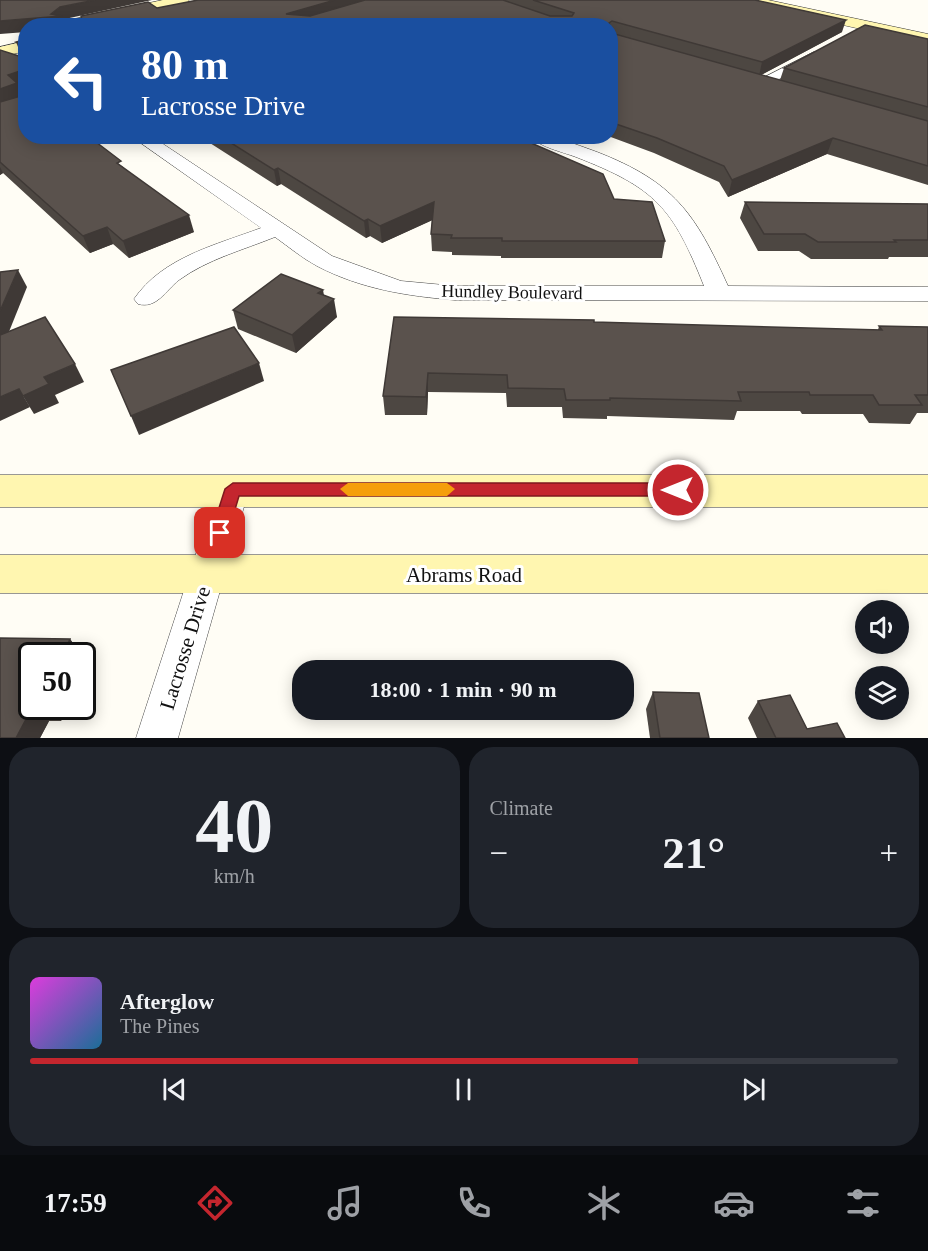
<!DOCTYPE html>
<meta charset="utf-8">
<style>
:root{--surface:#171b24;--page:#20242c;--text:#f1f3f6;--muted:#9ea1a6;--line:#363941;--accent:#c4262e}
body{margin:0;font-family:"Times New Roman",serif;background:var(--page);color:var(--text);height:100vh;display:flex;flex-direction:column;font-size:22px;white-space:nowrap}
*{box-sizing:border-box;margin:0}
p{font-size:20px;color:var(--muted)}
.icon{flex:none;width:33px;height:33px;fill:none;stroke:currentColor;stroke-width:2;stroke-linecap:round;stroke-linejoin:round}
.map{position:relative;height:738px;overflow:hidden}
.details{display:flex;flex-direction:column;gap:9px;padding:9px;background:#0d0f14;flex:1}
.details>*{flex:none}
.guide{position:absolute;left:18px;top:18px;width:600px;height:126px;border-radius:24px;box-shadow:0 3px 15px #0003;background:#1a4fa0;color:#fff;overflow:hidden}
.buttons{position:absolute;left:855px;top:600px;display:grid;gap:12px}
.buttons a{display:grid;place-items:center;width:54px;height:54px;border-radius:50%;background:var(--surface);box-shadow:0 3px 15px #0003;font-size:30px}
.speed{position:absolute;left:18px;top:642px;display:flex;gap:12px;font-size:30px;font-weight:700;text-align:center}
.speed>*{display:grid;place-content:center;width:78px;height:78px;border-radius:50%;background:var(--surface);box-shadow:0 3px 15px #0003;line-height:1}
.speed .limit{border:3px solid #111;border-radius:9px;background:#fff;color:#111}
.pin{position:absolute;display:grid;place-items:center;width:51px;height:51px;color:#fff;margin:-26px;border-radius:12px;box-shadow:0 3px 9px #0006}
.me{position:absolute;width:66px;margin:-33px;rotate:270deg;stroke-linejoin:round;filter:drop-shadow(0 0 4px #0008)}
.turn{display:flex;align-items:center;gap:21px;height:126px;padding:0 24px;font-size:27px}
.turn .icon{width:78px;height:78px;stroke-width:2.5}
.turn b{display:block;font-size:42px;line-height:51px}
.big{font-size:45px;font-weight:800;line-height:1.1}
.details .tile{flex:1;display:flex;flex-direction:column;justify-content:center;gap:9px;min-width:0;padding:0 21px;border-radius:24px;background:var(--page)}
.details .dial{align-items:center;gap:0}
.dial b{font-size:78px;line-height:1}
.song{display:flex;align-items:center;gap:18px}
.cover{width:72px;height:72px;border-radius:9px;background:linear-gradient(135deg,hsl(300 70% 55%),hsl(200 70% 35%))}
.played{height:6px;border-radius:3px;background:linear-gradient(90deg,var(--accent) 70%,var(--line) 70%)}
.keys{display:flex;justify-content:space-around;direction:ltr}
.heat{display:flex;justify-content:space-between;align-items:center;font-size:33px;direction:ltr}
.details .tiles{flex:1;display:grid;gap:9px;grid-template-columns:1fr 1fr}
.tile:last-child{grid-column:span 2}
.trip{position:absolute;left:292px;top:660px;width:342px;height:60px;border-radius:24px;background:var(--surface);box-shadow:0 3px 15px #0003;font-weight:800;line-height:60px;text-align:center}
.tab-bar{display:flex;height:96px;justify-content:space-around;align-items:center;background:#090b0e;color:var(--muted)}
.tab-bar .icon{width:42px;height:42px}
.tab-bar .selected{color:var(--accent)}
.tab-bar b{font-size:27px;color:var(--text)}
.map>svg:first-child{display:block}
.lines{fill:none;stroke-linecap:round;stroke-linejoin:round}
.street-casing{stroke:#444;stroke-width:1}
.secondary-casing{stroke:#333;stroke-width:1}
.street{fill:#fff;fill-rule:evenodd}
.secondary{fill:#fff6b0;fill-rule:evenodd}
.wall{fill:#4d4742}
.shaded-wall{fill:#3f3936}
.building{fill:#5a524d;stroke:#3f3936;stroke-width:1.5}
.route{fill:#c4262e;stroke:#7f191e;stroke-width:1.5}
.slow{fill:#f59e0b}
.labels{text-anchor:middle;stroke-width:6;stroke-linejoin:round;paint-order:stroke}
.street-label{font-size:18px;fill:#111;stroke:#fff}
.near-street-label{font-size:21px;fill:#111;stroke:#fff}
</style>
<div class="map">
<svg width="928" height="738" viewBox="0 0 928 738">
<rect width="100%" height="100%" fill="#fffdf5"/>
<g class="lines">
<defs>
<g id="street">
<path d="M814,52l5,1v6l-52,26 -5,1 -7,-4z"/>
<path d="M131,136h20l181,120 69,25 54,5h249c-31,-78 -48,-98 -128,-129 -13,-5 -37,-10 -46,-21 26,0 42,7 67,16 77,30 98,61 131,134l200,1v14l-473,-1c-48,-4 -94,-11 -138,-34 -15,-8 -28,-19 -42,-29 -32,13 -67,22 -96,43 -14,11 -22,29 -41,24l-4,-5c29,-42 82,-54 127,-71z"/>
<path d="M233,476l11,4 5,9 -71,249h-42l81,-249 5,-9z"/>
</g>
<g id="secondary">
<path d="M163,0h26l-2,3 -100,23h-29l7,-5z"/>
<path d="M742,0h26l160,34v10l-179,-40z"/>
<path d="M26,41v10l-26,6v-10z"/>
<rect x="0" y="475" width="928" height="32"/>
<rect x="0" y="555" width="928" height="38"/>
</g>
</defs>
<use href="#street" class="street-casing"/>
<use href="#secondary" class="secondary-casing"/>
<use href="#street" class="street"/>
<use href="#secondary" class="secondary"/>
</g>
<g class="wall">
<path d="M198,0h557l87,32 -81,43 19,5 4,-12 144,-29v146l-101,-31 -99,43 -9,-15 -65,-29 -46,-17h2v-110l-453,-18z"/>
<path d="M26,39v45l-7,3 2,6 102,74 71,65 -65,26 -16,-14 -23,9 -87,-80 -3,2v-125l22,7 -6,-15z"/>
<path d="M199,136h316l99,63 51,42 -3,17h-161v-2l-49,-1v-3l-20,-1 -1,-17 1,-14 -50,23 -12,-7 -4,2 -85,-54 -4,2z"/>
<path d="M745,202l183,2v53h-39l-1,2h-77l-12,-8h-41l-18,-33z"/>
<path d="M324,295l13,22 -41,36 -58,-24 -5,-19z"/>
<path d="M394,317l484,13 1,-4 49,1v86h-11l-7,11 -41,-1 -6,-9h-61l-2,-3h-63l-3,9 -127,-4v3l-44,-1 -1,-11h-55l-1,-14 -78,-1 -1,23h-42l-2,-19z"/>
<path d="M0,638l70,1 12,17h-50v50h36l-7,15h-12l-9,17h-40z"/>
<path d="M653,692l56,46h-59l-4,-29z"/>
<path d="M758,701l49,28 38,9h-88l-9,-20z"/>
</g>
<g class="shaded-wall">
<path d="M95,0h57l-87,19 -2,1 2,6h-39v6l-26,2v-13l51,-7 9,-7z"/>
<path d="M335,0h40l-85,26 -4,-12z"/>
<path d="M846,20l-4,12 -83,44 3,-14z"/>
<path d="M26,69v15l-7,3 4,10 -23,8v-16l8,-14z"/>
<path d="M833,138l-6,16 -99,43 4,-17z"/>
<path d="M0,167l3,6 -3,2z"/>
<path d="M278,168l3,16 -4,2 -3,-16z"/>
<path d="M434,202l1,17 -53,24 -2,-17z"/>
<path d="M189,215l5,17 -65,26 -6,-17z"/>
<path d="M368,219l2,17 -4,2 -2,-17z"/>
<path d="M107,227l6,17 -23,9 -7,-17z"/>
<path d="M18,270l9,17 -27,67v-43z"/>
<path d="M323,290l3,16 8,-7 3,18 -41,36 -4,-18 26,-42z"/>
<path d="M259,363l5,18 -125,54 -8,-19z"/>
<path d="M75,364l9,18 -29,13 4,8 -25,11 -11,-18 21,-19z"/>
<path d="M428,373v19l-1,23 -1,-18z"/>
<path d="M19,389l11,18 -30,14v-24z"/>
<path d="M70,639l12,17h-20z"/>
<path d="M33,706h1l15,15 -9,17h-24z"/>
<path d="M48,706h20l-7,15z"/>
</g>
<g class="building">
<path d="M0,0h95l-35,7 -9,7 11,2 -62,5z"/>
<path d="M198,0h137l-49,14 24,2 55,-16h138l47,16h22l2,-3 -41,-13h222l91,20 -84,42 -150,-41 -3,2 1,3h-544l16,-6 -1,-4 67,-14 9,6z"/>
<path d="M865,25l63,14v68l-144,-39z"/>
<path d="M610,29l1,4 317,88v45l-95,-28 -101,42 -8,-14 -67,-28 -47,-16z"/>
<path d="M26,39v30l-18,6 9,8 -17,6v-39l22,7 1,-12 -7,-3z"/>
<path d="M22,87l4,2v47h62l33,25 -4,2 72,52 -66,26 -16,-14 -24,9 -83,-74v-60l21,-6z"/>
<path d="M220,136h295l88,38 11,25 38,3 13,39h-163v-3h-51l1,-3 -21,-1 3,-32 -54,24 -12,-7 -4,2 -86,-53 -4,2z"/>
<path d="M745,202l183,2v36h-34l2,2h-78l-13,-8h-41z"/>
<path d="M18,270l-18,41v-39z"/>
<path d="M281,274l42,16 -5,3 16,6 -42,36 -59,-25z"/>
<path d="M45,317l30,47 -31,13 5,7 -26,12 -4,-7 -19,8v-62z"/>
<path d="M394,317l200,3v2l288,8 -3,-4 49,1v68h-13l7,10h-43l-6,-10h-63l-1,-3h-71l3,9 -131,-3v2h-44l-2,-11 -56,-1 -1,-13 -79,-2 -2,24 -43,-1z"/>
<path d="M234,327l25,36 -128,53 -20,-46z"/>
<path d="M0,638l70,1 -8,17h-30v50h1l-17,32h-16z"/>
<path d="M653,692l46,1 10,45h-49z"/>
<path d="M790,695l17,34 30,-6 8,15h-69l-18,-37z"/>
</g>
<path class="route" d="M233,483h445l9,7 -9,6h-439l-11,37 -2,5 -6,2 -6,-2 -3,-5 14,-44z"/>
<path class="slow" d="M348,483h99l8,6 -8,7h-99l-8,-7z"/>
<g class="labels">
<g class="street-label">
<text transform="translate(512 292) rotate(1)" y="6">Hundley Boulevard</text>
</g>
<g class="near-street-label">
<text x="464" y="582">Abrams Road</text>
<text transform="translate(185 648) rotate(-73)" y="7">Lacrosse Drive</text>
</g>
</g>
</svg>
<div class="buttons">
<a><svg class="icon" aria-label="sound" viewBox="0 0 24 24"><path d="M4 9h4l5-4v14l-5-4H4zM17 9q2 3 0 6"/></svg></a>
<a><svg class="icon" aria-label="layers" viewBox="0 0 24 24"><path d="M12 4l9 5-9 5-9-5zM3 14l9 5 9-5"/></svg></a>
</div>
<div class="speed"><div class="limit">50</div></div>
<div class="pin" style="left:220px;top:533px;background:#d93025"><svg class="icon" aria-label="arrive" viewBox="0 0 24 24"><path d="M6 21V4h12l-3 4 3 4H6"/></svg></div>
<svg class="me" style="left:678px;top:490px" viewBox="-20 -20 40 40"><circle r="17" fill="#c4262e" stroke="#fff" stroke-width="3"/><path d="M0-11L8 9 0 5-8 9z" fill="#fff"/></svg>
<div class="trip">18:00 · 1 min · 90 m</div>
<div class="guide">
<div class="turn"><svg class="icon" aria-label="left" viewBox="0 0 24 24"><path d="M17 20v-9H6M10 6l-5 5 5 5"/></svg><div><b>80 m</b>Lacrosse Drive</div></div>
</div>
</div>
<section class="details">
<div class="tiles">
<div class="tile dial"><b>40</b><p>km/h</p></div>
<div class="tile"><p>Climate</p>
<div class="heat"><a>−</a><b class="big">21°</b><a>+</a></div>
</div>
<div class="tile">
<div class="song"><i class="cover"></i><div><b>Afterglow</b><p>The Pines</p></div></div>
<div class="played"></div>
<div class="keys"><svg class="icon" aria-label="previous" viewBox="0 0 24 24"><path d="M18 5L8 12l10 7zM5 5v14"/></svg><svg class="icon" aria-label="pause" viewBox="0 0 24 24"><path d="M8 5v14M16 5v14"/></svg><svg class="icon" aria-label="next" viewBox="0 0 24 24"><path d="M6 5l10 7-10 7zM19 5v14"/></svg></div>
</div>
</div>
</section>
<nav class="tab-bar">
<b>17:59</b>
<svg class="icon selected" aria-label="directions" viewBox="0 0 24 24"><path d="M12 3l9 9-9 9-9-9zM9 14v-3h6M13 9l2 2-2 2"/></svg>
<svg class="icon" aria-label="music" viewBox="0 0 24 24"><path d="M9 18V5l10-2v13"/><circle cx="6" cy="18" r="3"/><circle cx="16" cy="16" r="3"/></svg>
<svg class="icon" aria-label="phone" viewBox="0 0 24 24"><path d="M5 4h4l2 5-3 2q2 4 5 5l2-3 5 2v4C11 20 4 13 5 4z"/></svg>
<svg class="icon" aria-label="climate" viewBox="0 0 24 24"><path d="M12 3v18M4 7l16 10M4 17L20 7"/></svg>
<svg class="icon" aria-label="car" viewBox="0 0 24 24"><path d="M5 17H2v-5l4-1 3-4h7l3 4 3 1v5h-3M9 17h6M6 11h13"/><circle cx="7" cy="17" r="2"/><circle cx="17" cy="17" r="2"/></svg>
<svg class="icon" aria-label="filters" viewBox="0 0 24 24"><path d="M4 7h16M4 17h16"/><circle cx="9" cy="7" r="2"/><circle cx="15" cy="17" r="2"/></svg>
</nav>
